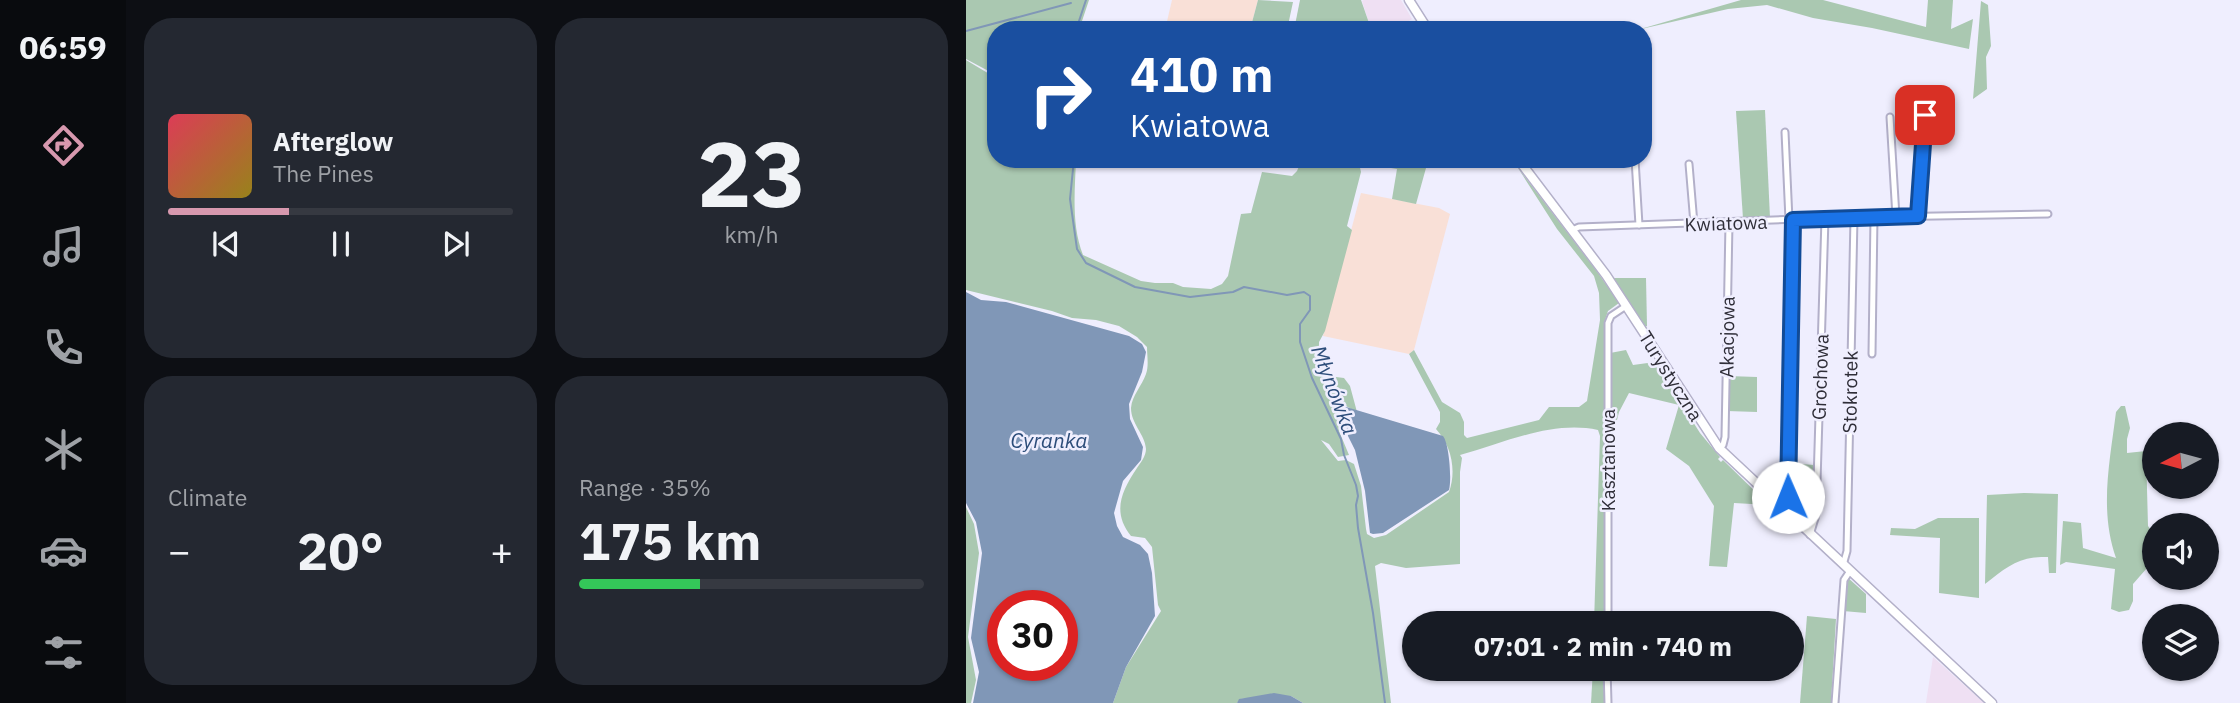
<!DOCTYPE html>
<meta charset="utf-8">
<style>
:root{--surface:#171b24;--page:#242831;--text:#f1f3f6;--muted:#9ea1a6;--line:#363941;--accent:#d798ae}
body{margin:0;font-family:"IBM Plex Sans",sans-serif;background:var(--page);color:var(--text);height:100vh;display:flex;flex-direction:column;font-size:26px;white-space:nowrap}
*{box-sizing:border-box;margin:0}
p{font-size:23px;color:var(--muted)}
.icon{flex:none;width:38px;height:38px;fill:none;stroke:currentColor;stroke-width:2;stroke-linecap:round;stroke-linejoin:round}
.map{position:relative;flex:1;overflow:hidden}
.side{display:flex;flex-direction:column;gap:18px;padding:18px;background:#0d0f14;width:840px}
.side>*{flex:none}
.guide{position:absolute;left:21px;top:21px;width:665px;height:147px;border-radius:28px;box-shadow:0 2px 5px #0004;background:#1a4fa0;color:#fff;overflow:hidden}
.needle{width:46px;rotate:264deg}
.controls{position:absolute;left:1176px;top:422px;display:grid;gap:14px}
.controls a{display:grid;place-items:center;width:77px;height:77px;border-radius:50%;background:var(--surface);box-shadow:0 2px 5px #0004;font-size:35px}
.speed{position:absolute;left:21px;top:590px;display:flex;gap:14px;font-size:35px;font-weight:700;text-align:center}
.speed>*{display:grid;place-content:center;width:91px;height:91px;border-radius:50%;background:var(--surface);box-shadow:0 2px 5px #0004;line-height:1}
.speed .limit{border:10px solid #d22;background:#fff;color:#111}
.pin{position:absolute;display:grid;place-items:center;width:60px;height:60px;color:#fff;margin:-30px;border-radius:14px;box-shadow:0 4px 10px #0006}
.me{position:absolute;width:77px;margin:-38px;rotate:359deg;stroke-linejoin:round;filter:drop-shadow(0 0 5px #0008)}
.turn{display:flex;align-items:center;gap:24px;height:147px;padding:0 28px;font-size:32px}
.turn .icon{width:91px;height:91px;stroke-width:2.5}
.turn b{display:block;font-size:49px;line-height:60px}
.big{font-size:52px;font-weight:800;line-height:1.1}
.side .widget{flex:1;display:flex;flex-direction:column;justify-content:center;gap:10px;min-width:0;padding:0 24px;border-radius:28px;background:var(--page)}
.side .dial{align-items:center;gap:0}
.dial b{font-size:91px;line-height:1}
.song{display:flex;align-items:center;gap:21px}
.cover{width:84px;height:84px;border-radius:10px;background:linear-gradient(135deg,hsl(350 70% 55%),hsl(50 70% 35%))}
.played{height:7px;border-radius:4px;background:linear-gradient(90deg,var(--accent) 35%,var(--line) 35%)}
.keys{display:flex;justify-content:space-around;direction:ltr}
.heat{display:flex;justify-content:space-between;align-items:center;font-size:38px;direction:ltr}
.charge{height:10px;border-radius:5px;background:linear-gradient(90deg,#34c759 35%,var(--line) 0)}
.side .tiles{flex:1;display:grid;gap:18px;grid-template-columns:repeat(2,1fr)}
.trip{position:absolute;left:436px;top:611px;width:402px;height:70px;border-radius:35px;background:var(--surface);box-shadow:0 2px 5px #0004;font-weight:800;line-height:70px;text-align:center}
main{display:flex;flex:1;min-height:0}
.menu{display:flex;flex-direction:column;width:126px;justify-content:space-around;align-items:center;background:#090b0e;color:var(--muted)}
.menu .icon{width:49px;height:49px}
.menu .current{color:var(--accent)}
.menu b{font-size:32px;color:var(--text)}
.map>svg:first-child{display:block}
.commercial{fill:#efe0f3}
.industrial{fill:#f9e0d7}
.green{fill:#aac8b1}
.water{fill:#8097b7;fill-rule:evenodd}
.lines{fill:none;stroke-linecap:round;stroke-linejoin:round}
.stream{stroke:#8097b7;stroke-width:2}
.minor-casing{stroke:#b3b0c9;stroke-width:9}
.secondary-casing{stroke:#b3b0c9;stroke-width:11}
.minor{stroke:#fff;stroke-width:5}
.secondary{stroke:#fff;stroke-width:8}
.route-casing{stroke:#114b97;stroke-width:18}
.route{stroke:#1a73e8;stroke-width:12}
.labels{text-anchor:middle;stroke-width:5;stroke-linejoin:round;paint-order:stroke}
.street-label{font-size:19px;fill:#2f2e38;stroke:#efeefe}
.water-label{font-size:21px;font-style:italic;fill:#2d4d7a;stroke:#efeefe}
</style>
<main>
<nav class="menu">
<b>06:59</b>
<svg class="icon current" aria-label="directions" viewBox="0 0 24 24"><path d="M12 3l9 9-9 9-9-9zM9 14v-3h6M13 9l2 2-2 2"/></svg>
<svg class="icon" aria-label="music" viewBox="0 0 24 24"><path d="M9 18V5l10-2v13"/><circle cx="6" cy="18" r="3"/><circle cx="16" cy="16" r="3"/></svg>
<svg class="icon" aria-label="phone" viewBox="0 0 24 24"><path d="M5 4h4l2 5-3 2q2 4 5 5l2-3 5 2v4C11 20 4 13 5 4z"/></svg>
<svg class="icon" aria-label="climate" viewBox="0 0 24 24"><path d="M12 3v18M4 7l16 10M4 17L20 7"/></svg>
<svg class="icon" aria-label="car" viewBox="0 0 24 24"><path d="M5 17H2v-5l4-1 3-4h7l3 4 3 1v5h-3M9 17h6M6 11h13"/><circle cx="7" cy="17" r="2"/><circle cx="17" cy="17" r="2"/></svg>
<svg class="icon" aria-label="filters" viewBox="0 0 24 24"><path d="M4 7h16M4 17h16"/><circle cx="9" cy="7" r="2"/><circle cx="15" cy="17" r="2"/></svg>
</nav>
<section class="side">
<div class="tiles">
<div class="widget">
<div class="song"><i class="cover"></i><div><b>Afterglow</b><p>The Pines</p></div></div>
<div class="played"></div>
<div class="keys"><svg class="icon" aria-label="previous" viewBox="0 0 24 24"><path d="M18 5L8 12l10 7zM5 5v14"/></svg><svg class="icon" aria-label="pause" viewBox="0 0 24 24"><path d="M8 5v14M16 5v14"/></svg><svg class="icon" aria-label="next" viewBox="0 0 24 24"><path d="M6 5l10 7-10 7zM19 5v14"/></svg></div>
</div>
<div class="widget dial"><b>23</b><p>km/h</p></div>
<div class="widget"><p>Climate</p>
<div class="heat"><a>−</a><b class="big">20°</b><a>+</a></div>
</div>
<div class="widget"><p>Range · 35%</p><b class="big">175 km</b><div class="charge"></div></div>
</div>
</section>
<div class="map">
<svg width="1274" height="703" viewBox="0 0 1274 703">
<rect width="100%" height="100%" fill="#efeefe"/>
<g class="commercial">
<path d="M398,0h37l11,19 -17,11h-28l2,-7 -7,-22z"/>
<path d="M967,657l51,46h-58z"/>
</g>
<g class="industrial">
<path d="M206,0h86l-8,30h-85z"/>
<path d="M395,193l78,15 11,6 -36,136 -5,4 -86,-18z"/>
</g>
<g class="green">
<path d="M0,0h123l-10,30h-83v45l-30,-16z"/>
<path d="M292,0l35,2 -6,28h-37z"/>
<path d="M334,0h61l8,23 -2,7h-73z"/>
<path d="M775,0h82l103,27 2,-27h25l-2,29 22,-10 -4,30 -97,-21 -59,-10 -46,-13 -39,4 -91,21z"/>
<path d="M1015,1l7,4 3,41 -5,11 1,32 -14,10z"/>
<path d="M0,60l30,18v81h80c-1,32 -5,65 7,96l58,26 14,2h18l10,4 28,2 11,-5 6,-8 13,-62 10,-1 11,-41 30,4 5,-5 5,-12h56l3,13 -14,54 5,4 -27,101 -6,11v10l9,24 16,2 6,8 7,26 -11,-6 -7,25 10,24 -11,2 -9,-13 -8,-4 17,21 8,-1 8,4 7,22 5,43 1,5 7,4 12,-3 63,-43c8,-22 2,-47 -13,-63l4,-7v-10l-31,-58 5,-4 28,52 18,11 4,9v13l3,3 72,-18 10,-13h30l8,-6 13,-81 -1,-27 -5,-17 -37,-47 -39,-61 78,102 23,33 -11,8 -4,12v300h-10l6,-187 -2,-6c-46,-10 -94,13 -138,25l2,3 -2,14v92l-54,4 -25,-5 -6,3 16,137h-88l-12,-7 -51,3 -3,4h-124l13,-36 35,-56 -3,-6 -6,-58 -7,-9 -14,-2c-19,-24 -10,-44 6,-68 4,-6 9,-12 9,-19 -1,-15 -15,-25 -15,-41 1,-13 11,-22 15,-34 3,-8 1,-19 1,-27l-10,-10 -18,-11 -23,-6 -24,-2 -20,-7 -86,-21z"/>
<path d="M799,110l5,108 -27,1 -7,-108z"/>
<path d="M399,159h52l4,8 5,1 -10,36 -24,-5 5,-30 -30,-5z"/>
<path d="M647,278h33l1,48 -4,2z"/>
<path d="M660,350l7,15 22,-3 45,71 20,24 -2,2 3,3 2,-2 46,45 -35,-2 -7,64 -18,-1 5,-60 -25,-40 -23,-17 13,-44 -50,-12 -10,19 -7,28 -2,-87z"/>
<path d="M762,376l29,1v35l-30,-1z"/>
<path d="M1155,406h4l5,22 -3,11v14l19,-2 2,75 5,7 1,27 -21,24v17l-4,9 -10,2 -8,-3 4,-40 -49,-7 -6,3 3,-44 18,2 2,25 33,10c-17,-48 -6,-97 0,-146z"/>
<path d="M823,463l25,2 -3,65 -25,-22 3,-6z"/>
<path d="M1058,493l34,1 -2,79h-7l-1,-16c-29,-1 -41,10 -63,27l2,-89z"/>
<path d="M0,507l8,17 5,29 -11,84 8,43 -5,23h-5z"/>
<path d="M972,518h41v80l-40,-5 1,-55 -50,-3 1,-7 24,1z"/>
<path d="M881,577l19,17v19l-23,-2z"/>
<path d="M841,616l29,3 -5,84h-31z"/>
<path d="M627,669h11v34h-13z"/>
</g>
<g class="water">
<path d="M0,292l15,8 25,2 123,34 13,8 4,8 -4,20 -13,32 1,15 13,28 -2,13 -18,21 -9,32 3,13 6,11 17,8 8,9 4,19 3,43 -29,51 -13,36h-140l6,-31 -8,-34 11,-85 -6,-31 -10,-19zM37,606h59v59h-59z"/>
<path d="M377,406l100,30c6,7 9,43 6,54l-66,43 -10,1 -3,-1 -5,-42 -10,-41 -7,-14z"/>
<path d="M308,693l17,3 12,7h-66l2,-4z"/>
</g>
<g class="lines">
<g class="stream">
<path d="M110,30l10,-30"/>
<path d="M0,31l105,-28"/>
<path d="M108,159l-4,40 7,50 9,14 49,24 55,10 43,-5 11,-5 43,8 17,-3 6,4v14l-10,14v18l12,36 29,61 3,16 12,30 2,11 -2,9 2,23 15,85 12,90"/>
</g>
<defs>
<g id="minor">
<path d="M924,117l6,100"/>
<path d="M819,132l4,88"/>
<path d="M669,159l4,66"/>
<path d="M723,164l5,60"/>
<path d="M952,216l7,-101"/>
<path d="M606,230l7,-3 246,-9 223,-4"/>
<path d="M906,354l2,-137"/>
<path d="M753,448l4,-3 2,-8 4,-214"/>
<path d="M817,510l5,-13 5,-277"/>
<path d="M844,535l6,-20 9,-297"/>
<path d="M877,565l4,-14 7,-333"/>
<path d="M642,623v-300l3,-7 15,-10"/>
<path d="M641,668l1,35"/>
<path d="M869,703l9,-123 6,-9"/>
</g>
<g id="secondary">
<path d="M443,0l19,30"/>
<path d="M552,159l88,116 113,173 273,255"/>
</g>
</defs>
<use href="#minor" class="minor-casing"/>
<use href="#secondary" class="secondary-casing"/>
<use href="#minor" class="minor"/>
<use href="#secondary" class="secondary"/>
</g>
<g class="lines">
<defs>
<path id="route" d="M822,497l5,-277 125,-4 7,-101"/>
</defs>
<use href="#route" class="route-casing"/>
<use href="#route" class="route"/>
</g>
<g class="labels">
<g class="street-label">
<text transform="translate(760 223) rotate(-2)" y="7">Kwiatowa</text>
<text transform="translate(761 337) rotate(-89)" y="7">Akacjowa</text>
<text transform="translate(705 376) rotate(58)" y="7">Turystyczna</text>
<text transform="translate(854 377) rotate(-88)" y="7">Grochowa</text>
<text transform="translate(884 392) rotate(-89)" y="7">Stokrotek</text>
<text transform="translate(642 460) rotate(-90)" y="7">Kasztanowa</text>
</g>
<g class="water-label">
<text transform="translate(368 390) rotate(69)" y="7">Młynówka</text>
<text x="83" y="448">Cyranka</text>
</g>
</g>
</svg>
<div class="controls">
<a><svg class="needle" viewBox="-14 -14 28 28"><path d="M0-13l5 13h-10z" fill="#e53935"/><path d="M0 13l5-13h-10z" fill="#9ea1a6"/></svg></a>
<a><svg class="icon" aria-label="sound" viewBox="0 0 24 24"><path d="M4 9h4l5-4v14l-5-4H4zM17 9q2 3 0 6"/></svg></a>
<a><svg class="icon" aria-label="layers" viewBox="0 0 24 24"><path d="M12 4l9 5-9 5-9-5zM3 14l9 5 9-5"/></svg></a>
</div>
<div class="speed"><div class="limit">30</div></div>
<div class="pin" style="left:959px;top:115px;background:#d93025"><svg class="icon" aria-label="arrive" viewBox="0 0 24 24"><path d="M6 21V4h12l-3 4 3 4H6"/></svg></div>
<svg class="me" style="left:822px;top:497px" viewBox="-20 -20 40 40"><circle r="19" fill="#fff"/><path d="M0-13L10 11 0 6-10 11z" fill="#1a73e8"/></svg>
<div class="trip">07:01 · 2 min · 740 m</div>
<div class="guide">
<div class="turn"><svg class="icon" aria-label="right" viewBox="0 0 24 24"><path d="M7 20v-9h11M14 6l5 5-5 5"/></svg><div><b>410 m</b>Kwiatowa</div></div>
</div>
</div>
</main>
